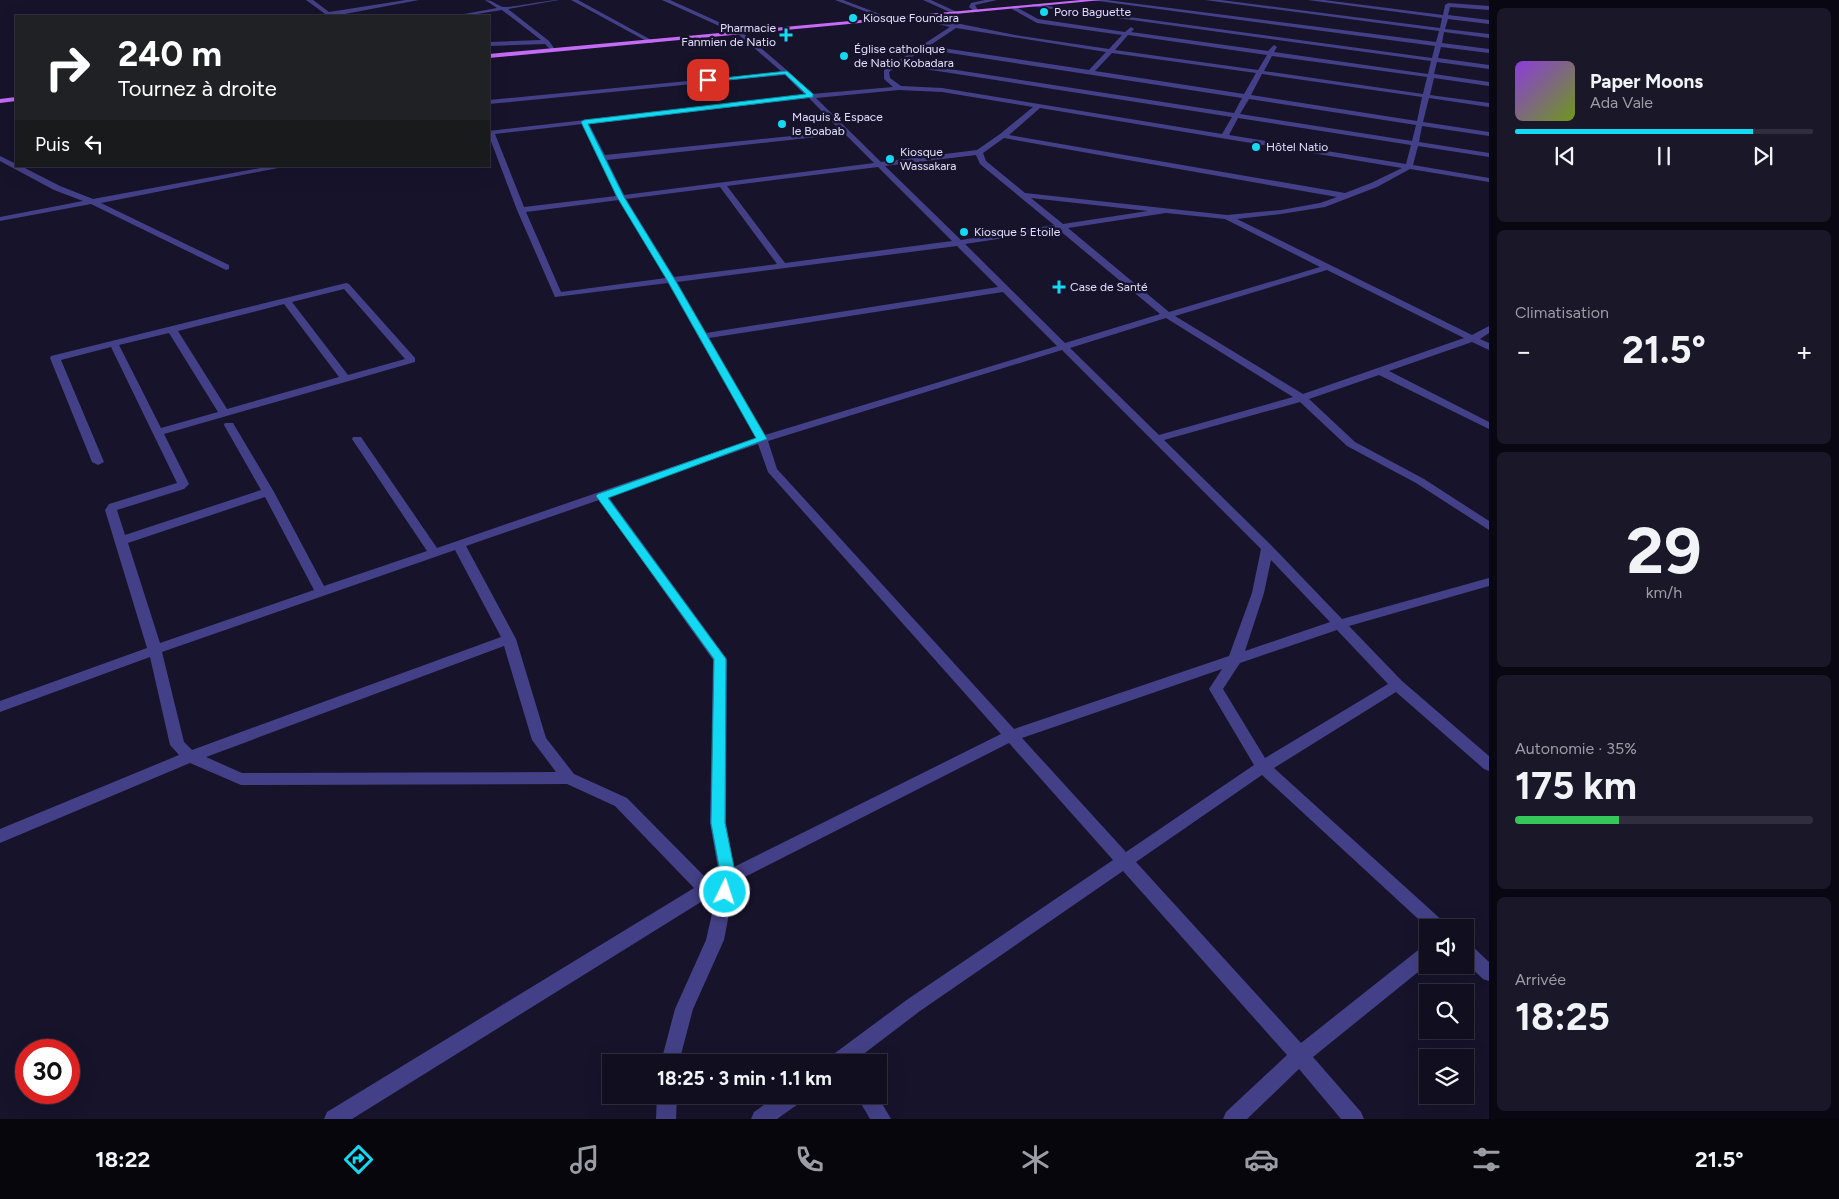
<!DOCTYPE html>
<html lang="fr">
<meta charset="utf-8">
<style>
:root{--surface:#110e20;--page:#1a1729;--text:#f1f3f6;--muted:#9c9ca5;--line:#302e3e;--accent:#14d9f3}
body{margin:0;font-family:Figtree,sans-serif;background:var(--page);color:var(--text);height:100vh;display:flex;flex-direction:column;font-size:19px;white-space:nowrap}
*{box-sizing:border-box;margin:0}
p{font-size:16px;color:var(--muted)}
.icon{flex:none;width:28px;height:28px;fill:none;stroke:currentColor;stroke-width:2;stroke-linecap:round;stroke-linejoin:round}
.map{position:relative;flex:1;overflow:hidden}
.panel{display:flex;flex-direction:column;gap:8px;padding:8px;background:#090812;width:350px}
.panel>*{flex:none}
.banner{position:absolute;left:15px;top:15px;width:475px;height:152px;border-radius:0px;box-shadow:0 5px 20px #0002,0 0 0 1px var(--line);background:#202124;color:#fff;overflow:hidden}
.tools{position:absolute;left:1419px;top:919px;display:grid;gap:10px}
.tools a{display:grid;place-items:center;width:55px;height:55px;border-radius:0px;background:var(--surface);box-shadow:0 5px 20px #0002,0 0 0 1px var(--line);font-size:25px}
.speed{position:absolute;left:15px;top:1039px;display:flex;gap:10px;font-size:25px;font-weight:700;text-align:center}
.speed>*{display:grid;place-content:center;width:65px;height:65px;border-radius:50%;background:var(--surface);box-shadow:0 5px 20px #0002,0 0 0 1px var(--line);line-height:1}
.speed .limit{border:8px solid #d22;background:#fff;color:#111}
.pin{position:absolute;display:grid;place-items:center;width:42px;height:42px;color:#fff;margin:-21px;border-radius:10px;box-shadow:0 2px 8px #0006}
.me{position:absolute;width:55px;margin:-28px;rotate:4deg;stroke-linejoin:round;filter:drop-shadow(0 0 4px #0008)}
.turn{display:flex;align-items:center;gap:18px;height:105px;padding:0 20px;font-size:22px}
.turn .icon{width:65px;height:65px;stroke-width:2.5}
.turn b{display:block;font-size:35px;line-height:42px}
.then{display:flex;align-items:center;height:48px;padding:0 20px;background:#0003;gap:10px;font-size:19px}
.big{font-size:38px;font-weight:700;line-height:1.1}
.panel .tile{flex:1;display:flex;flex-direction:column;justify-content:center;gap:8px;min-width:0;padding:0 18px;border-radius:8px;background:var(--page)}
.panel .dial{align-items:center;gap:0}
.dial b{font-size:65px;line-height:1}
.song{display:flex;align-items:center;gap:15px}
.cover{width:60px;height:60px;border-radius:8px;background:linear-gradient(135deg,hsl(270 70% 55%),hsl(80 70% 35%))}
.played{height:5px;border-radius:2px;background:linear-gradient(90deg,var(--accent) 80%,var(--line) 80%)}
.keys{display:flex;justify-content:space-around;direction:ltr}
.heat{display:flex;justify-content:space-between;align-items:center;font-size:28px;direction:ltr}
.charge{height:8px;border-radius:4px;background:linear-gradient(90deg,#34c759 35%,var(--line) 0)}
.trip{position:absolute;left:602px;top:1054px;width:285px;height:50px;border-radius:0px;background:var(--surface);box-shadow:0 5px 20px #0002,0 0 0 1px var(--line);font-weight:700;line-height:50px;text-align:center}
.menu{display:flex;height:80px;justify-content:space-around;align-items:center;background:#07060d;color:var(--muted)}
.menu .icon{width:35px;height:35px}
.menu .selected{color:var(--accent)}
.menu b{font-size:22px;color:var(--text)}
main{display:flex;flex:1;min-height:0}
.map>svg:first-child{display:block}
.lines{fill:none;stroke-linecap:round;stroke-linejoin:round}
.street{fill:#444087;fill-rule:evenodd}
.primary{fill:#c56bf7;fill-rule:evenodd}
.route{fill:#14d9f3;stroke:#0d8d9e}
.poi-dot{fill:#14d9f3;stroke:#17132b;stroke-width:2}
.labels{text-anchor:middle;stroke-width:5;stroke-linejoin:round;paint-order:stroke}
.far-poi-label{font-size:12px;fill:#e2defd;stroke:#17132b;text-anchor:start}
</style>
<main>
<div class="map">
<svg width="1489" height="1119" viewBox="0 0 1489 1119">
<rect width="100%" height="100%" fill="#17132b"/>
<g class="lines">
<g class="street">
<path d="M306,0h7l16,12 77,-12h13l-85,16h-6z"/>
<path d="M485,0c8,0 11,5 18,7 8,1 43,-7 56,-7l-51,9 41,32 7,10h-4l-7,-7 -56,2v-4l52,-2 -39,-30 -37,6h-12l44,-8z"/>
<path d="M571,0h7l77,42 -5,1z"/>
<path d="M662,0h8l73,33 46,39 23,22 81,-7 -9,-8v-9l66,-43 -36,-9 2,-3 99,20 94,14 13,-14 -85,-12 -25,-14 2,-3 24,13 87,13 6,-5 3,2 -3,3 137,19 6,-6 3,2 -3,5 154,22 3,-13 -401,-55 3,-2 399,54 3,-12 -344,-46h16l329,42 3,-11 -234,-31h16l219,28 2,-10 -134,-18h16l119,15 2,-10 3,-2 41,3v4l-39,-3 -2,8 41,5v4l-41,-5 -3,10 44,5v4l-45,-6 -2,11 47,6v4l-48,-6 -3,11 51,7v4l-52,-7 -3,12 55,8v4l-55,-8 -4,17 59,8v4l-60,-9 -6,24 66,10v4l-67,-10 -3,16 70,11v4l-71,-11 -5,19 76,13v4l-79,-13 -33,18 -52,20 -44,7 -44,5 235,116 17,-9v7l-9,6 9,4v7l-17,-8 -83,29 100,51v7l-110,-54 -70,24 46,43 69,37 65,42v9l-73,-47 -69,-37 -47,-44 -136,38 107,105 71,74 147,-41v8l-140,40 53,55 87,75v15l-5,-2 -88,-77 -122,76 171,155 2,5h-19l-166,-153 -126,87 165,181 121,-96 6,-2v19l-115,93 48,55 3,7h-23l-42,-50 -52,50h-24l3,-7 61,-57 -164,-184 -203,140 -67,51h-24l2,-6 77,-57 205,-139 -104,-117 -274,139 -11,58 -31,69 -14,53h-18l14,-53 31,-69 11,-48 -365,227h-28l3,-7 367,-224 -79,-82 -48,-22 -326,1 -51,-22 -190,80v-14l179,-74 -9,-10 -20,-88 -150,55v-11l147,-53 -42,-138 4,-6 68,-21 -66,-136 -50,13 43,102 -6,3 -6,-3 -42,-104 1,-2 295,-73 3,1 66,74v4l-251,72 25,50 -5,5 -67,21 8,25 136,-45 -37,-65 1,-2h8l41,69 50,94 103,-35 -75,-112 1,-2h8l76,111 319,-110 -88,-155 -113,14 -38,-87 -28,-74v-5l316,-36 -20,-20 -296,29v-4l293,-28 -43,-37zM956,28l150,24 -17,18 -160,-24zM1128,35l139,20 -9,15 -143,-20zM924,49l318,49 -8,15 -330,-51zM1112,53l144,20 -12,21 -149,-23zM1272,56l155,21 -4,17 -159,-23zM899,65l333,52 -10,17 -280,-46 -41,-2 -11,-8 -1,-6zM1262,74l160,23 -5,24 -166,-26zM899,90l43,2 91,15 -33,27 -23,16 -96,12 -65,-64zM809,98l32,33 -236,24 -16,-31zM1249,99l167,26 -4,16 -172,-27zM1040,108l362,60 -31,15 -26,10 -336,-58zM1238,118l173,27 -5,19 -177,-29zM583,124l33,72 -92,11 -29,-73zM845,134l29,29 -250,32 -17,-35zM1004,138l333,59 -17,6 -39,7 -54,5 -202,-22 -39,-32 -3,-8zM976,155l4,9 74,61 -93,15 -76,-74zM878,167l74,74 -167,22 -58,-77zM720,187l57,77 -103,13 -48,-78zM1031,198l117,13 -85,13zM619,200l47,78 -105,14 -35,-80zM1166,213l59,6 95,48 -151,45 -101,-84zM1059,230l101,84 -95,29 -100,-99zM957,246l41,41 -292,46 -29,-51zM1327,270l137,68 -161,56 -128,-78zM344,289l61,70 -57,16 -56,-73zM1003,292l54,54 -292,89 -56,-97zM284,304l55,73 -112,32 -49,-78zM1166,318l127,79 -134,38 -89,-87zM169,333l49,79 -57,16 -42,-83zM1062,350l199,199 -9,44 -23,63 -215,73 -237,-260 -9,-28zM758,444l10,28 233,262 -267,133 -8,-44 1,-164 -119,-163zM265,497l49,93 -154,53 -32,-100zM599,500l114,160 -3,163 9,51 -11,6 -81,-82 -53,-24 -28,-36 -30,-99 -50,-93zM455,550l46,87 -309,113 -8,-8 -22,-90zM1271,560l59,62 -85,29 19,-58zM1337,630l51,54 -123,74 -42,-69 17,-26zM504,646l28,94 24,32 -314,1 -36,-16zM1222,669l-13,20 45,76 -128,87 -104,-114z"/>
<path d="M835,0h8l50,19 -5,1z"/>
<path d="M923,0h8l28,13 -5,1z"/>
<path d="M985,0h12l-22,5 4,7h-4l-6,-5 2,-4z"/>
<path d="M0,156l16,8v2h5l39,20 33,13 178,-33h17l-187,37 128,62v4l-3,1 -135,-66 -91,17v-4l83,-16 -29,-11 -54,-29z"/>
<path d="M1465,943l6,2 18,17v19l-6,-2 -18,-17z"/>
<path d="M657,1095h20l-1,24h-20z"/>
<path d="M778,1095h26l-3,7 -24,17h-26l3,-7z"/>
<path d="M856,1095h21l14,24h-21z"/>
</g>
<g class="primary">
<path d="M1081,0h21l-613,58v-4z"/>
<path d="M16,97v4l-16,2v-4z"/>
</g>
</g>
<path class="route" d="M787,71l26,23v3l-225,27 36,73 51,83 92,159 -159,59 118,161 -1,164 11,54 -6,20 -5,2 -6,-2 -2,-5 4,-15 -10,-54 3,-164 -118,-163 2,-2 158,-56 -89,-158 -50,-83 -36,-75 3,-2 222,-26 -21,-20 -77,8 -3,-2z"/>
<g class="poi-dot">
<circle cx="1044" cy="12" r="5"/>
<circle cx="853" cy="18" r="5"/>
<path d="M783.5 27.5h5v5h5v5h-5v5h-5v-5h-5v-5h5z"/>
<circle cx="844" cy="56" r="5"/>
<circle cx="782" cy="124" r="5"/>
<circle cx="1256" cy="147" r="5"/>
<circle cx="890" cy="159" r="5"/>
<circle cx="964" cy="232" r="5"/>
<path d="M1056.5 279.5h5v5h5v5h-5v5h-5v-5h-5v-5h5z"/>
</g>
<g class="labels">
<g class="far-poi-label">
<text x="1054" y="16">Poro Baguette</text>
<text x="863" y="22">Kiosque Foundara</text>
<text x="776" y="32" text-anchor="end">Pharmacie<tspan x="776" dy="14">Fanmien de Natio</tspan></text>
<text x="854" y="53">Église catholique<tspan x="854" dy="14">de Natio Kobadara</tspan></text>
<text x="792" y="121">Maquis &amp; Espace<tspan x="792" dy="14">le Boabab</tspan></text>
<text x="1266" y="151">Hôtel Natio</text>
<text x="900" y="156">Kiosque<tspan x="900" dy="14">Wassakara</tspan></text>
<text x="974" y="236">Kiosque 5 Etoile</text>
<text x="1070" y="291">Case de Santé</text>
</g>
</g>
</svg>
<div class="tools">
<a><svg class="icon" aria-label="sound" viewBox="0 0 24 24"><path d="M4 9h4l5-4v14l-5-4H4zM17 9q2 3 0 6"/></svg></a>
<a><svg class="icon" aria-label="search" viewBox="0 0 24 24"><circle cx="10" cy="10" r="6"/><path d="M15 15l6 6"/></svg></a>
<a><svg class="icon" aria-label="layers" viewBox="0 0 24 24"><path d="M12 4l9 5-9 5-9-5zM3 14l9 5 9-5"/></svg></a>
</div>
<div class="speed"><div class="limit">30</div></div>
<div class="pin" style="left:708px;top:80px;background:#d93025"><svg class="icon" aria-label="arrive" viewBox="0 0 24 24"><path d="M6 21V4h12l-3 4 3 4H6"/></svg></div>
<svg class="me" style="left:725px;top:892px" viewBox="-20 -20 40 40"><circle r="17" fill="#14d9f3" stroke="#fff" stroke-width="3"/><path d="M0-11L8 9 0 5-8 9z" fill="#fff"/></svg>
<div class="trip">18:25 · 3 min · 1.1 km</div>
<div class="banner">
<div class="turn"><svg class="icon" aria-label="right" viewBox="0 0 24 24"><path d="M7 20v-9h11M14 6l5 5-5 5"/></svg><div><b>240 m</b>Tournez à droite</div></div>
<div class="then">Puis<svg class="icon" aria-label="left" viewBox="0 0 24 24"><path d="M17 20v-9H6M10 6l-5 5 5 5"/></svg></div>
</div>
</div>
<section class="panel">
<div class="tile">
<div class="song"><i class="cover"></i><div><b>Paper Moons</b><p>Ada Vale</p></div></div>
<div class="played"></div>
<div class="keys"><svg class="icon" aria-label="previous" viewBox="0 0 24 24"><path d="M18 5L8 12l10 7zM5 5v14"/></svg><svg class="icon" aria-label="pause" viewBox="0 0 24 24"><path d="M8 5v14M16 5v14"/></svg><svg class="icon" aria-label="next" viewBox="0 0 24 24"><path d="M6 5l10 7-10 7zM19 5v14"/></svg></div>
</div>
<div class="tile"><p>Climatisation</p>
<div class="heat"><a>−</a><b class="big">21.5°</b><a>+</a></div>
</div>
<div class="tile dial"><b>29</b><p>km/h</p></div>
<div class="tile"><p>Autonomie · 35%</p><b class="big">175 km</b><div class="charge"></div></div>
<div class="tile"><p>Arrivée</p><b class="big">18:25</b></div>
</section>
</main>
<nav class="menu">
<b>18:22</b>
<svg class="icon selected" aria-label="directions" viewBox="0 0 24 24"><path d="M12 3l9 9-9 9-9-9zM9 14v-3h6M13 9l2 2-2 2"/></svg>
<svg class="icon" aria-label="music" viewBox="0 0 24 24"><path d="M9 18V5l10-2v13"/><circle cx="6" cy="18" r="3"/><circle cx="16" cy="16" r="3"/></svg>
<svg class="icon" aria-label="phone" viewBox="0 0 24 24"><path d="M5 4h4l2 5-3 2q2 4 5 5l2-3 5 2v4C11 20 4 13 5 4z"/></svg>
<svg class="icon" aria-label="climate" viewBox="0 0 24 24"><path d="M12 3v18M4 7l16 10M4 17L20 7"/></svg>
<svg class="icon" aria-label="car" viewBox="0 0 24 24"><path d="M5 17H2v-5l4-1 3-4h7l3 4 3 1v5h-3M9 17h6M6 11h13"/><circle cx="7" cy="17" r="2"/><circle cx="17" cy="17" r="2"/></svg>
<svg class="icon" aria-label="filters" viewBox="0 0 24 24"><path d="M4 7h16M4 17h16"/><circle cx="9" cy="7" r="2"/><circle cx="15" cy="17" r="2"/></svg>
<b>21.5°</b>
</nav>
